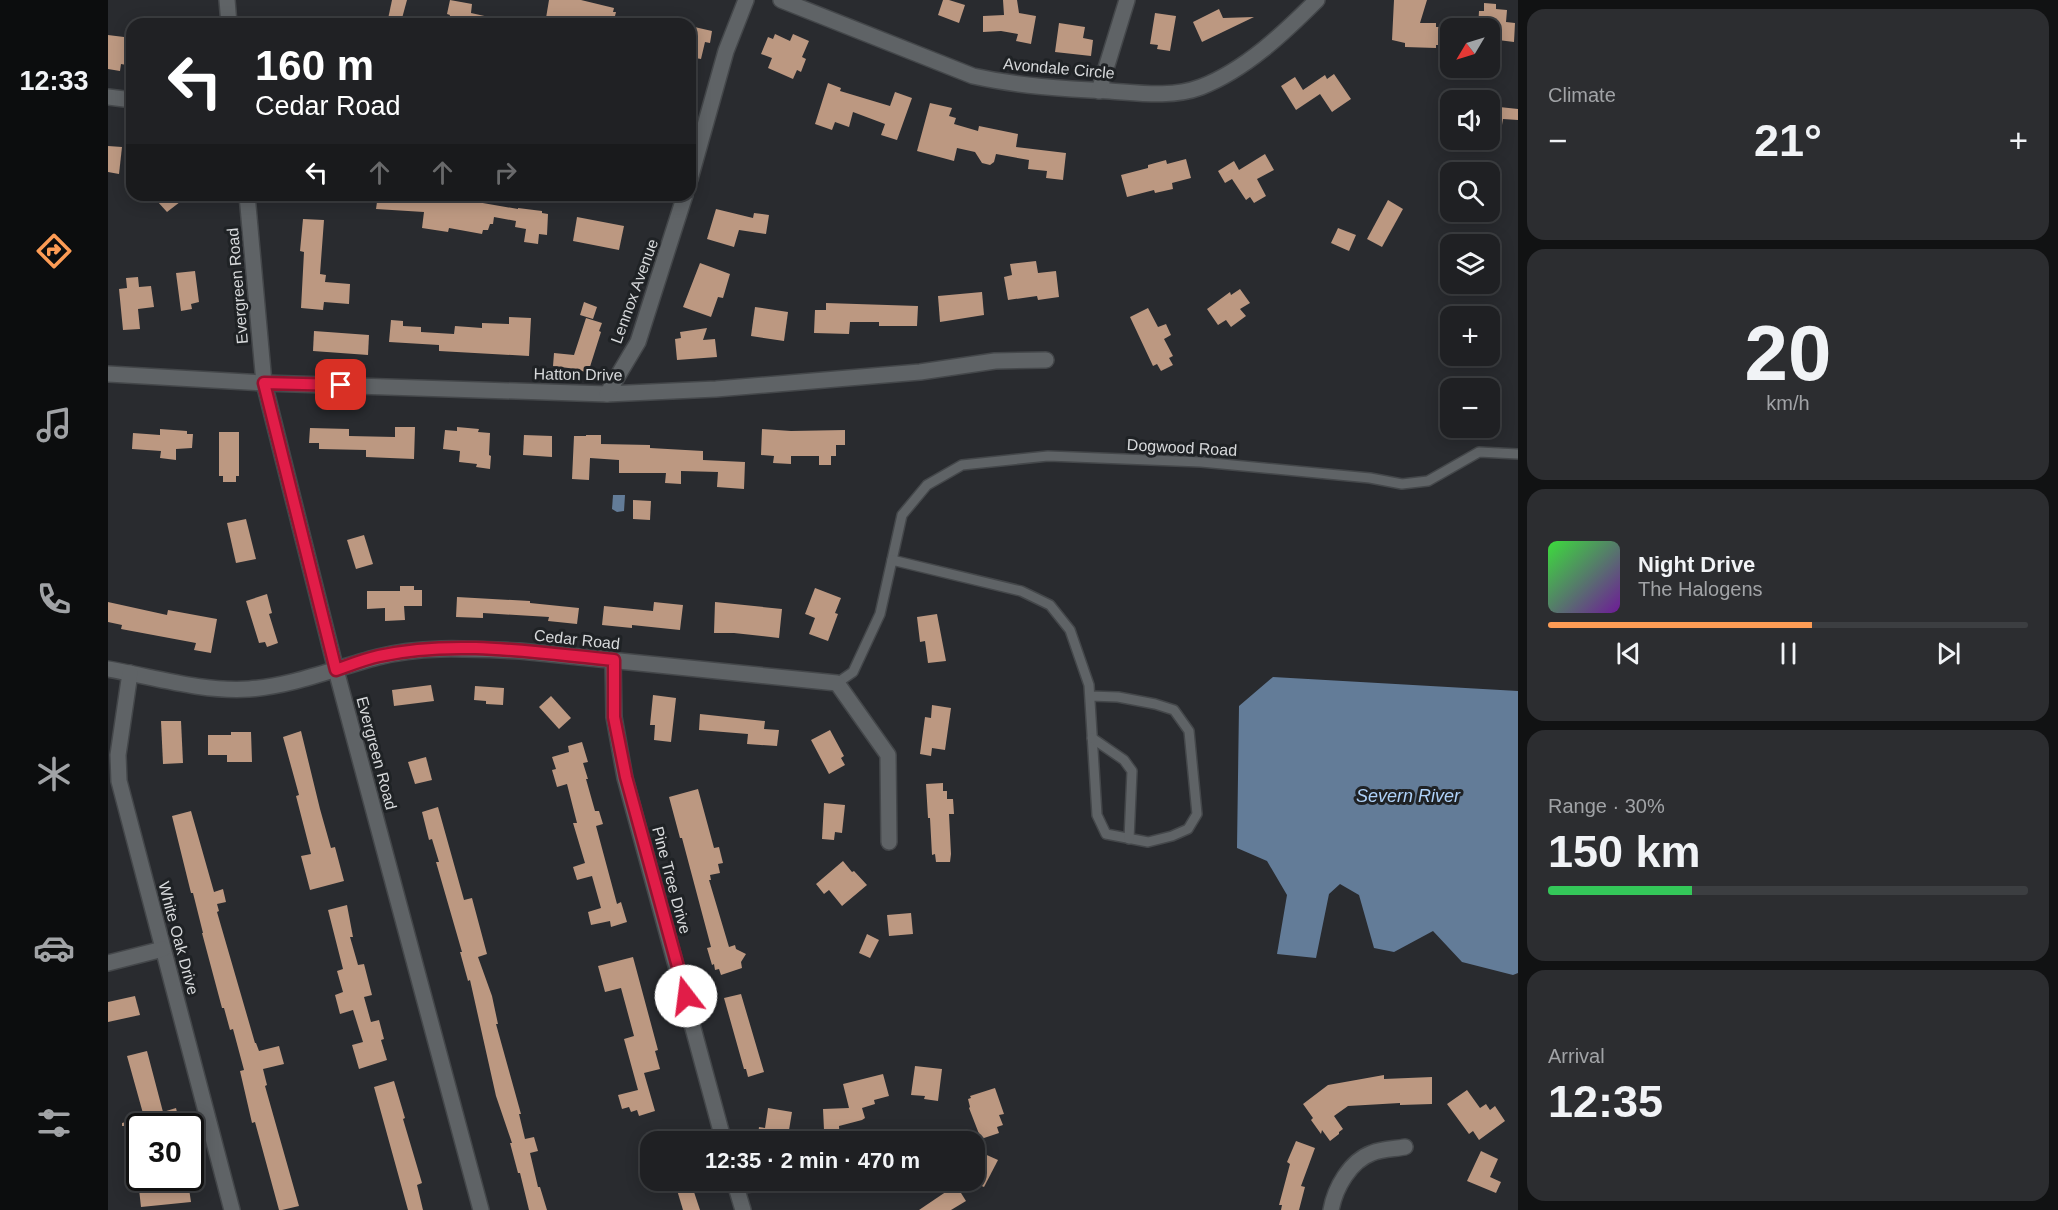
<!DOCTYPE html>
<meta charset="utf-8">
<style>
:root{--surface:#1f2023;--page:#2c2d30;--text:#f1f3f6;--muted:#a1a3a6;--line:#3c3e41;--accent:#fd9c55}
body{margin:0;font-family:Helvetica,sans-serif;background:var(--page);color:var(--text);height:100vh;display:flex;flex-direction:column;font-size:22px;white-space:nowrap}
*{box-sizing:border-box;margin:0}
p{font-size:20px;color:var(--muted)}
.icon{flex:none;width:33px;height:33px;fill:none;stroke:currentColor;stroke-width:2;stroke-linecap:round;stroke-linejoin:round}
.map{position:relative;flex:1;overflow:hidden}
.panel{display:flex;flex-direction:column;gap:9px;padding:9px;background:#111213;width:540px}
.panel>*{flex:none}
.banner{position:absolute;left:18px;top:18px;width:570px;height:183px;border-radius:18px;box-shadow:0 3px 15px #0003,0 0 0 2px var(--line);background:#202124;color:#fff;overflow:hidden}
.needle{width:39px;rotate:232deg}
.tools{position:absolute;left:1332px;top:18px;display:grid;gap:12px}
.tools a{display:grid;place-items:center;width:60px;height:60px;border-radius:12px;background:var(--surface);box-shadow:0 3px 15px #0003,0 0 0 2px var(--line);font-size:30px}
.speed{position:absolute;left:18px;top:1113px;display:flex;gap:12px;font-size:30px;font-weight:700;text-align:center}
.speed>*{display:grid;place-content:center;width:78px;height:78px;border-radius:50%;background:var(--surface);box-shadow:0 3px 15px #0003,0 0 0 2px var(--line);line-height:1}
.speed .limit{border:3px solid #111;border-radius:9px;background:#fff;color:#111}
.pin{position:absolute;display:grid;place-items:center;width:51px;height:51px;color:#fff;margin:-26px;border-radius:12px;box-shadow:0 3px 9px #0006}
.me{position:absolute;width:66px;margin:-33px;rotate:345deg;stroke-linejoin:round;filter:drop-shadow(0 0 4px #0008)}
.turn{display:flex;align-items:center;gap:21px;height:126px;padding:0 30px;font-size:27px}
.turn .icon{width:78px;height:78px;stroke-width:2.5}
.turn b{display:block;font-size:42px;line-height:51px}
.lanes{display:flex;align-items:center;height:57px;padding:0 30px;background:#0003;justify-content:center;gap:30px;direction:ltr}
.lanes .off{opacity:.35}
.big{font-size:45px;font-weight:700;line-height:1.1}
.panel .tile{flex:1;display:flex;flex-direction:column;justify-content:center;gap:9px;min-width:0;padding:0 21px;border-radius:18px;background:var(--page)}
.panel .dial{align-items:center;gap:0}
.dial b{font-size:78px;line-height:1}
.song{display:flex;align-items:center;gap:18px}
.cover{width:72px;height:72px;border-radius:9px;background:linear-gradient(135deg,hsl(120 70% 55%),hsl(280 70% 35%))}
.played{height:6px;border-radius:3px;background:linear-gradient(90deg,var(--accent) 55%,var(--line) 55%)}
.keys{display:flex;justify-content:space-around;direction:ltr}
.heat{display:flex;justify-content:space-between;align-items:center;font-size:33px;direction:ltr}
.charge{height:9px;border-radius:4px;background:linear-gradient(90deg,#34c759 30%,var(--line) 0)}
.trip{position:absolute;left:532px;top:1131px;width:345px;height:60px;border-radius:18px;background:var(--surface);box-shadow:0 3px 15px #0003,0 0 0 2px var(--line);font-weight:700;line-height:60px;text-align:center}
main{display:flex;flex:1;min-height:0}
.dock{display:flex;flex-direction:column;width:108px;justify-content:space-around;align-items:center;background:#0c0d0e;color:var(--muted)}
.dock .icon{width:42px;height:42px}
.dock .on{color:var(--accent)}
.dock b{font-size:27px;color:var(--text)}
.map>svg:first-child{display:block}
.water{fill:#637c98}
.building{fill:#bc9881}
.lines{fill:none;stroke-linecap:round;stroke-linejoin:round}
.service-casing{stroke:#44474a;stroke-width:12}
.minor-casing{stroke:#44474a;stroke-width:18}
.tertiary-casing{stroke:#44474a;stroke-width:18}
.service{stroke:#5f6366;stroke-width:9}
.minor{stroke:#5f6366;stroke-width:15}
.tertiary{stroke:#5f6366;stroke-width:15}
.route-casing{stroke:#92132f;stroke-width:15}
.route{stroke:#e11d48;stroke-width:10}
.labels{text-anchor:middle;stroke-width:6;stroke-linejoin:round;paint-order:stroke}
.street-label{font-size:16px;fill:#d7d9db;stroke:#1f2225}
.water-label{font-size:18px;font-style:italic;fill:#afd2f9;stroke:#1f2225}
</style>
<main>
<nav class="dock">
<b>12:33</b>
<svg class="icon on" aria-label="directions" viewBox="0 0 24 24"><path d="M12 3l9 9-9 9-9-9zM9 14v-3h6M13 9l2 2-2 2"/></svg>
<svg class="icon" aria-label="music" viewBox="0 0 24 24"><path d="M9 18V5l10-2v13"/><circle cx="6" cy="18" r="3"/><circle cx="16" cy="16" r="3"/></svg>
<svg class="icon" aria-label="phone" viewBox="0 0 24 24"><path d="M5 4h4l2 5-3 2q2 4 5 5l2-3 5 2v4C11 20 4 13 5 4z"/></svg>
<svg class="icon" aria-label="climate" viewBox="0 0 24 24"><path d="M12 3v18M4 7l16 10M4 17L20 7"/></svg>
<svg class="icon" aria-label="car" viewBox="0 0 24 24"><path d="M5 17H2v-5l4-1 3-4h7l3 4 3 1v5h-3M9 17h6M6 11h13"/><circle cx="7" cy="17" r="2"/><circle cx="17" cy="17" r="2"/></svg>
<svg class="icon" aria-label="filters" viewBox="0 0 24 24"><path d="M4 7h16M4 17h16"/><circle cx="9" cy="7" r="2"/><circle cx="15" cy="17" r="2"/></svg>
</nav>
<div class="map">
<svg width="1410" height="1210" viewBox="0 0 1410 1210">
<rect width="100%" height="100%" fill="#292b2f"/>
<g class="water">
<path d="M505,495h12l-1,16 -7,1 -5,-3z"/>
<path d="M1165,677l245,14v282l-5,2 -51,-13 -29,-31 -39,21 -20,-4 -15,-53 -19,-11 -11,10 -13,64 -39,-4 10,-59 -20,-34 -30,-13 2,-142z"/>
</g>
<g class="building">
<path d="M284,0h15l-6,22 -13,-3z"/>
<path d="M342,0l22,4 -1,9 27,6v5l-50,-2 2,-7 -3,-1z"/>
<path d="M441,0h32l33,8 -1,4h3l-3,12h-21v-3l-22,-5 -1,8h-24z"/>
<path d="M835,0h6l16,5 -6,18 -21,-8z"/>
<path d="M895,0h14l2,13 17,3 -5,28 -15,-3 2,-7 -17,-3 -18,1v-16l21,-1z"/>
<path d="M1286,0h33l-7,23h16v4h8l-1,18h-7v3l-31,-1v-4l-13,-3z"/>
<path d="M1376,3l12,1v5l11,1 -1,12 9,1 -1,19 -24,-3v-11h-12l1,-17h5z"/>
<path d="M1111,9l4,9 31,-1 -52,25 -9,-20z"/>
<path d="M1047,13l21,3 -6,35 -13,-2 1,-4 -8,-1z"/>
<path d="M951,23l26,4 -2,11 10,2 -2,16 -36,-4z"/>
<path d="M582,26l22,5 -2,12 -5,-1 -4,17 -11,-2z"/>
<path d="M667,34l15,7 3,-7 16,7 -7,16 4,2 -5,13 -4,-2 -4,9 -25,-11 4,-10 -11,-4 7,-17 5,2z"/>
<path d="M0,35l24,3v28l-11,-2 -1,7 -12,-2z"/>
<path d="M1226,74l17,25 -19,13 -12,-18 -24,16 -15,-24 14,-9 8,13 22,-15 2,4z"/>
<path d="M720,83l13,5 -1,3 50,15 5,-14 17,6 -15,42 -16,-5 4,-11 -32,-12 -4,15 -14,-5 -3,8 -17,-6z"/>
<path d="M822,103l22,5 -3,8 7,2 -2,6 24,7 1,-5 39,8 -2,13 50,6 -3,27 -17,-2 1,-7 -19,-2 1,-9 -33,-6 -2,8 -4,3 -8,-2 -7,-11 -18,-4 -3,13 -37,-10z"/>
<path d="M1382,106l28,3v11l-15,-1 -1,6 -12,-1z"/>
<path d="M0,146l14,1 -3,27 -11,-2z"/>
<path d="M1157,154l9,16 -17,9 9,17 -12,7 -4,-6 -4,3 -14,-21 -7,4 -7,-12 16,-10 5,9z"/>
<path d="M1078,159l5,19 -19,5 1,6 -18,4 -1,-3 -27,7 -6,-22 27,-7v-3l18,-5 1,4z"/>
<path d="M56,195h25l-22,17 -10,-11z"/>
<path d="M270,195h69l7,1v2l64,11v-1l24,3v2l6,1 -1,21 -8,-1 -1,10 -14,-2 2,-13 -11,-2 1,-6 -22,-4 -1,7h-3l-2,6h-5l-1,4 -33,-6 -1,4 -26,-4 2,-16 -48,-3z"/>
<path d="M1280,200l15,9 -21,38 -15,-8z"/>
<path d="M608,209l37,9 1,-5 15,2 -3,19 -27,-4 -5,17 -27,-8z"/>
<path d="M469,217l47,9 -5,24 -46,-9z"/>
<path d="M195,219l21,1 -4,54 6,1 -1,7 25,2 -1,20 -25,-2 -1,8 -22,-2 3,-56 -4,-1z"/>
<path d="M1230,228l18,7 -7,16 -18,-8z"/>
<path d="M928,261l2,12 18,-2 3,26 -21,3 -1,-4 -29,4 -4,-23 8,-2 -2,-11z"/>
<path d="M592,263l30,11 -7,24 -5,-1 -7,20 -28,-10z"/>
<path d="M87,271l4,31 -8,2 1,5 -11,2 -5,-38z"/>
<path d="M30,277l1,10 12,-1 3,21 -16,2 2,20 -17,1 -4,-41 8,-1 -1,-10z"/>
<path d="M1132,289l10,14 -10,6 6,7 -15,11 -5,-7 -8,5 -11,-16 23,-17 1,3z"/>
<path d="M874,292l2,23 -44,7 -2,-26z"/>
<path d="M476,302l13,5 -4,12 -13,-4z"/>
<path d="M718,303l92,3 -1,20h-38v-4h-29l-1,12 -35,-1 1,-23h11z"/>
<path d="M647,307l33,5 -4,29 -33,-5z"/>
<path d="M1040,308l10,19 8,-3 5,11 -7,4 9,17 -4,2 4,7 -12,6 -4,-7 -4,2 -23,-49z"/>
<path d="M401,317l22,1 -2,38 -90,-5v-6l-50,-3 2,-22 12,1v5l18,1v5l33,2 1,-8 27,2v-5l27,1z"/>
<path d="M478,318l16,5 -3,8 2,1 -13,41 -12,-4 -23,-3 1,-13 20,2z"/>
<path d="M599,328l-4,12 12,-1 2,18 -40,3 -2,-21 6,-1 -1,-6z"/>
<path d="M206,331l55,4 -1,20 -55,-4z"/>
<path d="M287,427h20l-1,32 -48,-2v-7l-47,-1v-6h-10l1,-15 39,1v7l46,1z"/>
<path d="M349,427l22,2 -1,3 12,1 -1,22 2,1 -1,13 -14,-2 1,-3 -18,-2 1,-11 -17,-2 2,-19 12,1z"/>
<path d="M52,429l27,2v3h6l-1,14 -16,1v11l-16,-2 1,-7 -29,-2 1,-16 27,2z"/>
<path d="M654,429l29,2 54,-1v15h-9v11h-5v9h-12v-9h-28v8l-18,-1 1,-7 -13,-1z"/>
<path d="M111,432h20v44h-3v6h-13v-6h-4z"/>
<path d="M416,435l28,1v21l-29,-2z"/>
<path d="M478,435h15v9l49,1v3l53,3v9l42,2 -1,27 -27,-2 1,-15 -37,-1v13l-16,-1 1,-10h-47v-13l-29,-2 -1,22 -17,-1 2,-43h12z"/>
<path d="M525,500l18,1 -1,19 -17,-1z"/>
<path d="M138,519l10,40 -20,4 -9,-40z"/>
<path d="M256,535l9,29 -17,5 -9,-29z"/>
<path d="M292,586h14v4h8v16h-18l1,14 -20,1v-13l-18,1v-18h33z"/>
<path d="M707,588l26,10 -6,15 3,1 -10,27 -19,-7 6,-16 -10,-4z"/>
<path d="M159,594l5,19 -3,1 9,29 -11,4 -2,-5 -6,1 -13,-42z"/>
<path d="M349,597l73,4v2l49,5 -2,16 -29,-3 1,-4 -66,-4v5l-27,-1z"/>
<path d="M0,602l59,13 1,-5 49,9 -6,34 -17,-3 2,-7 -75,-14 1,-4 -14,-3z"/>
<path d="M546,602l29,3 -3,25 -48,-5v3l-30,-3 2,-19 49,5z"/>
<path d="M607,602l67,7 -3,29 -45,-5h-20z"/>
<path d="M829,614l9,47 -18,2 -3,-22 -5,1 -3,-25z"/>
<path d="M323,685l3,16 -40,5 -2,-16z"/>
<path d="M367,686l29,2 -1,17 -17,-1v-3l-12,-1z"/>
<path d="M545,695l23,3 -5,44 -17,-2 1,-15h-5z"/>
<path d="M443,696l20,22 -12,11 -20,-22z"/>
<path d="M824,705l19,3 -6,42 -13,-2 -1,8 -11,-2 5,-37 6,1z"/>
<path d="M592,714l65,7 -1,8 15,1 -2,16 -30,-2 1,-10 -49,-4z"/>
<path d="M53,721h20l2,42 -20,1z"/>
<path d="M722,730l14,26 -3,2 4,7 -16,9 -18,-34z"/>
<path d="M193,731l19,78 11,39 4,-1 9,34 -34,9 -9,-34 10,-2 -15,-58 3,-1 -16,-58z"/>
<path d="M123,732h20l1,30h-25v-7h-19v-20h23z"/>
<path d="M474,742l6,20 -5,1 5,16h-2l9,32h4l4,13 -7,2 21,78 4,-2 6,20 -16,5 -1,-6 -19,4 -3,-13 13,-4 -9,-32 -15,4 -4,-13 12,-4 -12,-40h4l-10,-39 -10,3 -5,-17 4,-1 -4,-12 17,-5 -1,-6z"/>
<path d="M318,757l6,23 -17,4 -7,-22z"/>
<path d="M835,783v8h4v8h6l1,15h-5l2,40 -1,8h-14l-1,-8 -3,1 -2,-37h-2l-2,-34z"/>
<path d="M590,789l16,59 5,-1 4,16 -5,1 2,9 -10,2 1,5h-2l20,67 6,-2 1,4 10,5 -5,8 1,6 -21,7 -2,-6 -4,1 -1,-6 -2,1 -5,-17 4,-1 -29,-109h-2l-11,-41z"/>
<path d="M716,803l21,2 -3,28 -7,-1 -1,8 -12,-1z"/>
<path d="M330,807l26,93 8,-2 15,56 -9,3 14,39 6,28h-2l25,90h-2l6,25 9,-2 4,14 -8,2 8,34h2l7,23h-18l-9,-37h-2l-8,-30h2l-16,-47 -26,-116 -2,1 -8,-29h2l-26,-90h3l-7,-23 -3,1 -7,-28z"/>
<path d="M83,811l23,81 9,-3 3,13 -9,2 2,7 -2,1 38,131h1l3,8 20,-5 5,18 -21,5 4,16 -2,1 34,120 -17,4h-3l-24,-88 -3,1 -12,-52 4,-1 -11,-41 -3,1 -6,-22h-2l-20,-75h1l-10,-40h-2l-19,-77z"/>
<path d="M735,861l9,11 2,-1 13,14 -25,21 -13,-16 -5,4 -8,-10z"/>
<path d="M239,905l6,32h-3l8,28 6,-1 8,31 -8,2 7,25 8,-2 5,19 -3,1 6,20 -28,9 -7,-24 11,-3 -10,-32 -13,4 -5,-19 8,-3 -6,-21 6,-2 -15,-59z"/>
<path d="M803,913l2,21 -24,2 -2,-21z"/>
<path d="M759,934l12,6 -9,18 -11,-5z"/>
<path d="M525,957l25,93 -3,1 5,18 -16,4 11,38 -16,5 -2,-6 -6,2 -2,-5 -7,2 -4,-14 20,-5 -14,-51 10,-3 -13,-48 -16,4 -7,-26z"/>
<path d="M633,994l23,78 -16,5 -2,-8h-2l-20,-71z"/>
<path d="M27,996l5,19 -32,7v-20z"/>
<path d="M39,1051l16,61 13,-4 4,17 -7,1h-51v-3l22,-6 -17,-61z"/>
<path d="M807,1066l27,3 -4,32 -14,-2 1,-3 -14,-1z"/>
<path d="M775,1074l6,22 -15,4 1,4 -13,4 3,10 -3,2 -23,6 1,16h-29l-1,-12h14l-1,-21 26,-1 -6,-24z"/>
<path d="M1276,1075v4l48,-2v27l-32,1v-2l-52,3 -14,10 9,13 -4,3v2l-9,7 -8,-11 -1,4 -10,-14 2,-2 -10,-14 25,-19z"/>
<path d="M286,1081l11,37 -2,1 19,64 -5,2 6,25h-15l-34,-123z"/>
<path d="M887,1088l9,26 -5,1 4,10 -6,2 2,6 -18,6 -12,-31 1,-1 -2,-8 3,-1 -1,-2z"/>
<path d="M1359,1090l13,18 6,-4 4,6 5,-4 10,15 -26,19 -6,-9 -4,3 -22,-30z"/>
<path d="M660,1108l24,4 -5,30h-30l2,-15 6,1z"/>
<path d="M1188,1141l19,7 -14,38 4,1 -6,23h-18l1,-5h-3l11,-41 -3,-2z"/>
<path d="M1373,1151l17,8 -8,18 11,5 -5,11 -29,-12z"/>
<path d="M872,1152l18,8 -14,27 -9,-4v-19z"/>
<path d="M55,1178l1,7 24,-3 3,20 -50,5 -3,-27z"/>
<path d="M566,1180h16l10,30h-17z"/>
<path d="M848,1185l10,16 -15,9h-32z"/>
</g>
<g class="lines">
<defs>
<g id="service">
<path d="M784,560l10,-45 25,-30 35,-20 86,-9 153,6 169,16 32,6 26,-3 51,-29 39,2"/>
<path d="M729,683l16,-11 27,-58 12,-54 129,31 29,14 20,25 19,55 8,130 9,19 42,8 24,-6 16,-7 9,-15 -8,-83 -15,-21 -19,-6 -37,-7 -28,-1"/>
<path d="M984,738l32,22 8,11 -3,68"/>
</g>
<g id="minor">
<path d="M673,0l192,76c45,10 91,13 137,15 29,2 62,7 91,-4 44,-17 83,-54 116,-87"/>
<path d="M991,91l28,-91"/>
<path d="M0,97l24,3"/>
<path d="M582,179l36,-128 20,-51"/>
<path d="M0,374l156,9 343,11 109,-5 204,-17 75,-11 51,-1"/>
<path d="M499,394l31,-52 47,-147"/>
<path d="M505,660l1,57 11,61 99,364"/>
<path d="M0,669c46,8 94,23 141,20 45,-3 86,-21 129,-32 45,-12 95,-8 142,-6l317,32 51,72 1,87"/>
<path d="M22,673l-12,82 1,26 113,429"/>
<path d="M0,963l55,-14"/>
<path d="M626,1180l9,30"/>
<path d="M627,1186l50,-6"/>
<path d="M1223,1210c4,-22 19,-49 41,-57 10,-4 22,-4 33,-6"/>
</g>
<g id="tertiary">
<path d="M119,0l2,24"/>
<path d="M139,195l17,188 72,287 145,540"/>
</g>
</defs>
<use href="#service" class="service-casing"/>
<use href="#minor" class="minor-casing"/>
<use href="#tertiary" class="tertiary-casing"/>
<use href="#service" class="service"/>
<use href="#minor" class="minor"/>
<use href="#tertiary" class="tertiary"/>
</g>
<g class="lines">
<defs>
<path id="route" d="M233,385l-77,-2 72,287c14,-5 29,-11 43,-14 77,-17 158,-3 235,4v57l12,60 60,219"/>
</defs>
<use href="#route" class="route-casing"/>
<use href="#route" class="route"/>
</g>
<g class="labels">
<g class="street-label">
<text transform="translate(951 68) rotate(5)" y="6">Avondale Circle</text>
<text transform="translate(129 286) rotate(-95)" y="6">Evergreen Road</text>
<text transform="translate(526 291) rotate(-70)" y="6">Lennox Avenue</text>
<text transform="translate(470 374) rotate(1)" y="6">Hatton Drive</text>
<text transform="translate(1074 447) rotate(3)" y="6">Dogwood Road</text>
<text transform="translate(469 639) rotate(6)" y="6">Cedar Road</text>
<text transform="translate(269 753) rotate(75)" y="6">Evergreen Road</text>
<text transform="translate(564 880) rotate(75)" y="6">Pine Tree Drive</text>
<text transform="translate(71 938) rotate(75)" y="6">White Oak Drive</text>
</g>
<g class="water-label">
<text x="1300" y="802">Severn River</text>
</g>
</g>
</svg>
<div class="tools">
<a><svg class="needle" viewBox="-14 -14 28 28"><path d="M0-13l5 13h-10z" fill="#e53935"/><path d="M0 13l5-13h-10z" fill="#a1a3a6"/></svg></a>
<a><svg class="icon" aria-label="sound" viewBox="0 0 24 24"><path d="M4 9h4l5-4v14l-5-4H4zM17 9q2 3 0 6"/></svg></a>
<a><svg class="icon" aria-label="search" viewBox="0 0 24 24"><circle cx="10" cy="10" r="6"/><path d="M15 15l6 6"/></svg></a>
<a><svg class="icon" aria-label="layers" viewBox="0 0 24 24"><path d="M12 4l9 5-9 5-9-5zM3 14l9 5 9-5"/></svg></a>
<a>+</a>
<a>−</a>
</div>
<div class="speed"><div class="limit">30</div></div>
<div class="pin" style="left:233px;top:385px;background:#d93025"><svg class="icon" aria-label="arrive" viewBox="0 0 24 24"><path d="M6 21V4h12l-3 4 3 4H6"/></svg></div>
<svg class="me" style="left:578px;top:996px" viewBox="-20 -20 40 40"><circle r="19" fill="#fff"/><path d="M0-13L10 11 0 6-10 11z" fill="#e11d48"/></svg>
<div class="trip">12:35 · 2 min · 470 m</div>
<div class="banner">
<div class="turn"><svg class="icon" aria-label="left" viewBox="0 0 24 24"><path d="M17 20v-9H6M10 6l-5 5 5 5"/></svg><div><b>160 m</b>Cedar Road</div></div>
<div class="lanes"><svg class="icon" aria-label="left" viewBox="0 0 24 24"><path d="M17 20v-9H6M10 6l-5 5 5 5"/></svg><svg class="icon off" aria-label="ahead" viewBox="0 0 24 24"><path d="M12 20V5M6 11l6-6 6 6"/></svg><svg class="icon off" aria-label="ahead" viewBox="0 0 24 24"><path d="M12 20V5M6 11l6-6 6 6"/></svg><svg class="icon off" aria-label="right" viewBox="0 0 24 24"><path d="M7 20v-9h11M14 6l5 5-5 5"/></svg></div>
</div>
</div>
<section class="panel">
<div class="tile"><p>Climate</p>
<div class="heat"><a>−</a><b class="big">21°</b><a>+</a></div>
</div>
<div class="tile dial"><b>20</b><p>km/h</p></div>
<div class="tile">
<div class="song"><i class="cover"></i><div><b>Night Drive</b><p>The Halogens</p></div></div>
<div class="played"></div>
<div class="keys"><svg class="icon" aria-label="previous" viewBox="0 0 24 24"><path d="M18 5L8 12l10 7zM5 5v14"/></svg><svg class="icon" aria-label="pause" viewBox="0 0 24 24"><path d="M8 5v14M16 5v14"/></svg><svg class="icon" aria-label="next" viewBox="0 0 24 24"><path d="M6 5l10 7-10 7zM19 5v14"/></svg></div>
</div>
<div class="tile"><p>Range · 30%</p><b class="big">150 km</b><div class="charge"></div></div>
<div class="tile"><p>Arrival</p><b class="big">12:35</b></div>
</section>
</main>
